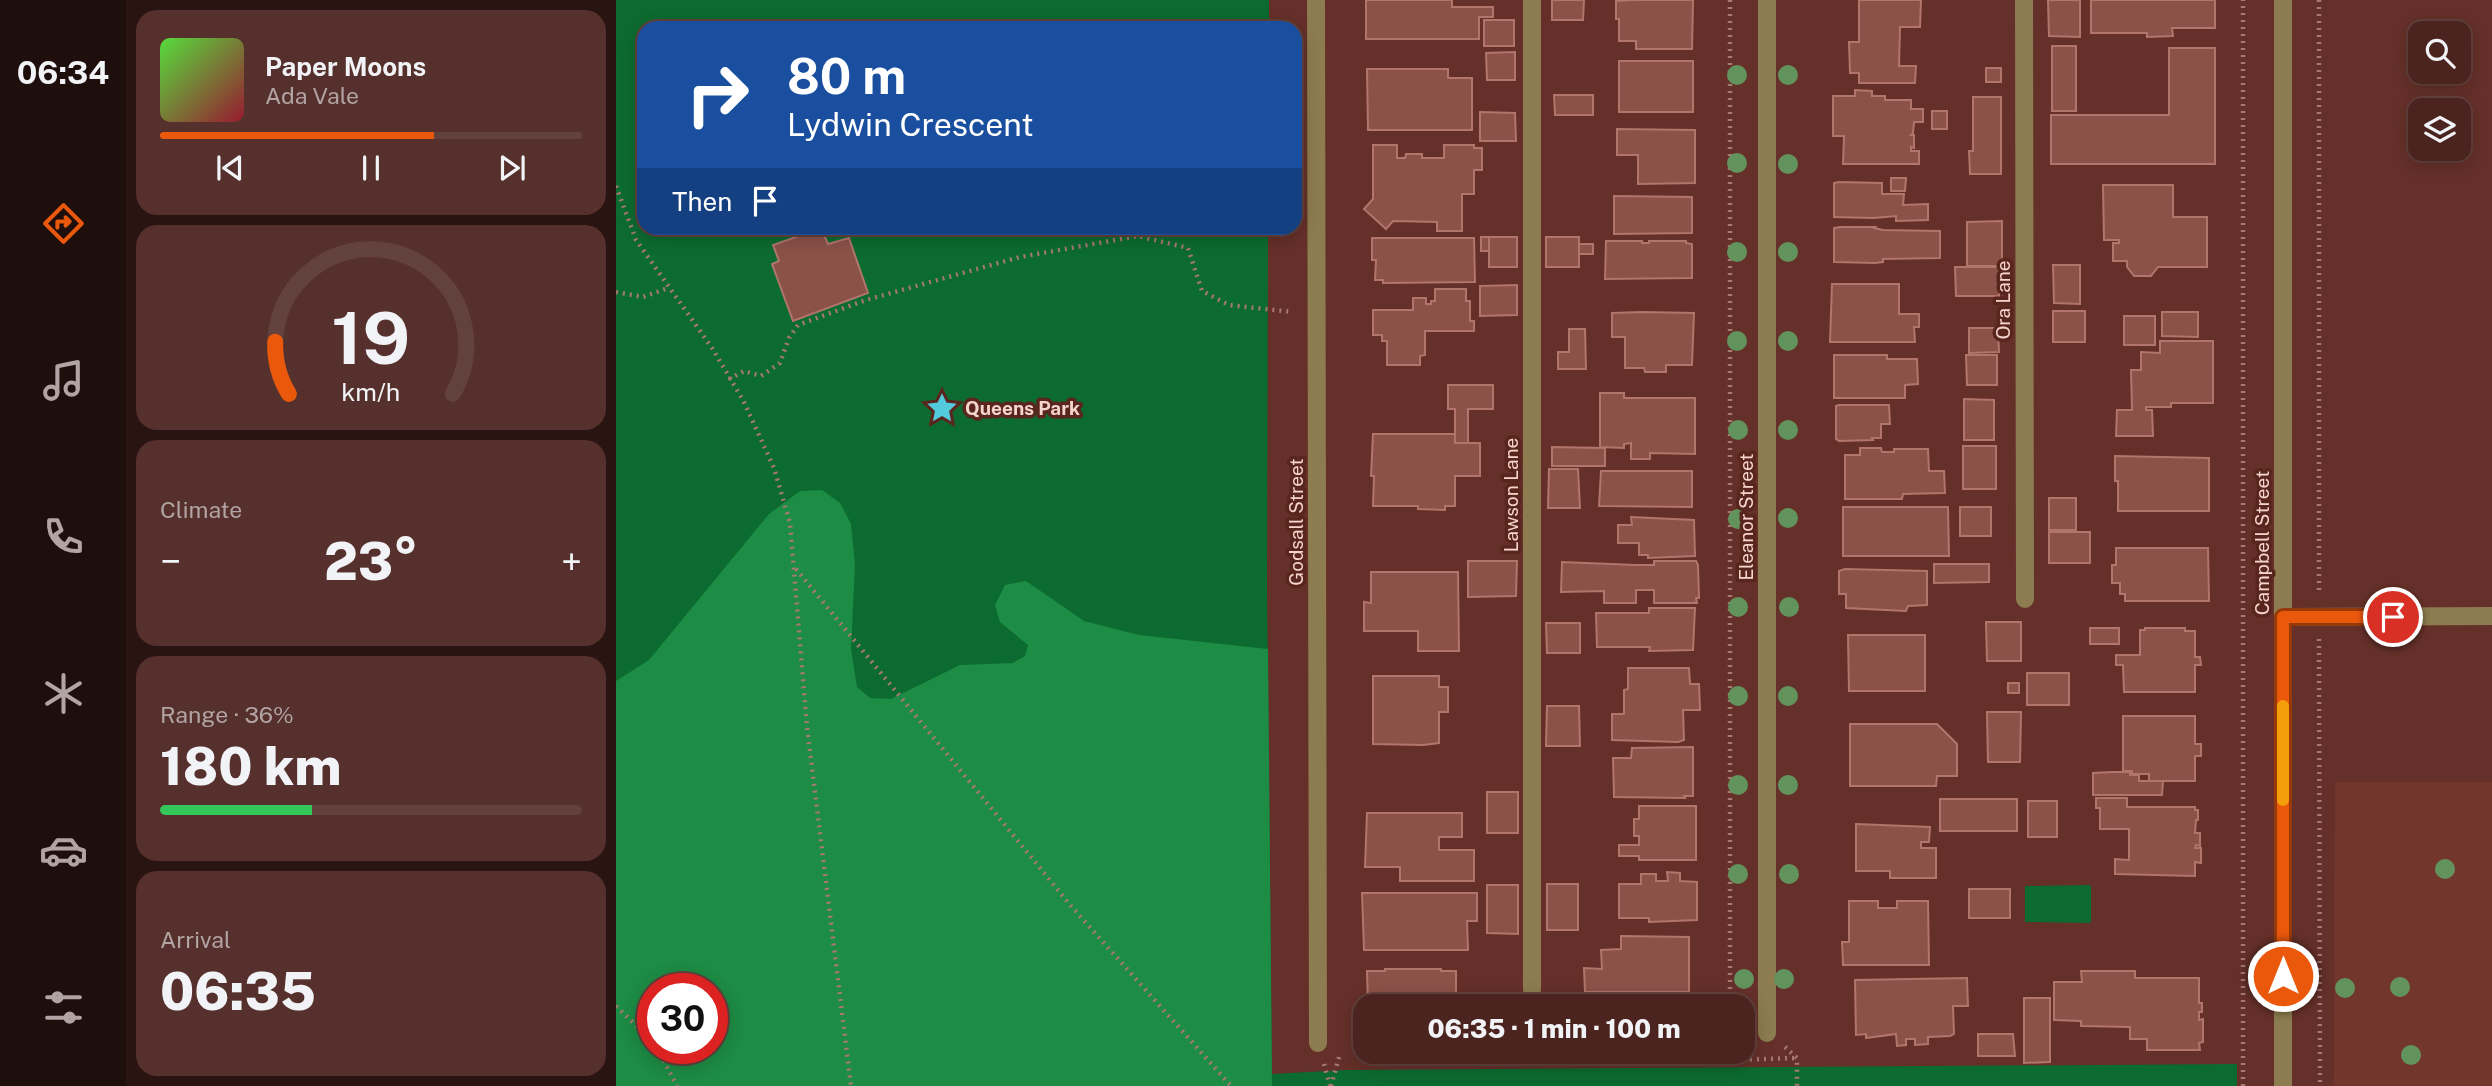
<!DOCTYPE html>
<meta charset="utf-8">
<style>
:root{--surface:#4c241f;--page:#56302c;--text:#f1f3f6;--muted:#b2a4a4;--line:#63413d;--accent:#ea580c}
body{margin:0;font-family:"Public Sans",sans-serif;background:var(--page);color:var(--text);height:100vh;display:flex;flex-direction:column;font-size:26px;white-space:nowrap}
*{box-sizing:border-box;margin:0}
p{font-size:23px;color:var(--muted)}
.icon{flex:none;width:38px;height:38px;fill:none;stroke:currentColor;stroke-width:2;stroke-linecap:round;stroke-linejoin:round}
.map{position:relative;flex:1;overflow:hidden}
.panel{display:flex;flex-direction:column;gap:10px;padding:10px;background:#2a1411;width:490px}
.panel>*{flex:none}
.top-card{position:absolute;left:21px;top:21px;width:665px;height:214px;border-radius:21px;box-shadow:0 4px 18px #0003,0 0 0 2px var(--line);background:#1a4fa0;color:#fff;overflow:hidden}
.tools{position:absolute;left:1792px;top:21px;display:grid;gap:14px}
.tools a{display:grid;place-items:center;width:63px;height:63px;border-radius:14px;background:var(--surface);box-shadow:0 4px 18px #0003,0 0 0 2px var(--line);font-size:35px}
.speed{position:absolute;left:21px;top:973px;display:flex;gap:14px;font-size:35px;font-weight:700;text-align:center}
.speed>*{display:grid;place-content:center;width:91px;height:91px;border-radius:50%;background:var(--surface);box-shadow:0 4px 18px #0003,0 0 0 2px var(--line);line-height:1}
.speed .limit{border:10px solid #d22;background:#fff;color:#111}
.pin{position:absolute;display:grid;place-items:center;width:60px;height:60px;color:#fff;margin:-30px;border:4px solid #fff;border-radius:50%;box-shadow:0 2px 7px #0007}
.me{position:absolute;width:77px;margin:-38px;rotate:0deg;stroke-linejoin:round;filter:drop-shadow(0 0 5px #0008)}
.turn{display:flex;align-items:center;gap:24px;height:147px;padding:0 35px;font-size:32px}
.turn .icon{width:91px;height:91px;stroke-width:2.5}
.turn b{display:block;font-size:49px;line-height:60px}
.then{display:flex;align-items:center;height:66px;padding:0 35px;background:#0003;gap:14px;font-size:26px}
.big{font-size:52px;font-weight:800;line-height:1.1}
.panel .tile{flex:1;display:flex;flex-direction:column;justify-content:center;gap:10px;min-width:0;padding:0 24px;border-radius:21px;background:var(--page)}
.panel .dial{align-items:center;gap:0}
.dial svg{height:182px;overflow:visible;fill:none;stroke:var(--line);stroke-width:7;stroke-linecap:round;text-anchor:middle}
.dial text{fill:var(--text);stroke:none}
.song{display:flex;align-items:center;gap:21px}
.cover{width:84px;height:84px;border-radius:10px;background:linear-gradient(135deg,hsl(110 70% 55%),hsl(350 70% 35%))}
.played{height:7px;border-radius:4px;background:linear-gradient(90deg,var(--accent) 65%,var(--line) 65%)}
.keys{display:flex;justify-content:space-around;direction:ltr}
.heat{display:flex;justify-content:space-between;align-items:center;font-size:38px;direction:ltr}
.charge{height:10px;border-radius:5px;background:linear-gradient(90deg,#34c759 36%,var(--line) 0)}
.trip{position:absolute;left:737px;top:994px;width:402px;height:70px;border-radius:21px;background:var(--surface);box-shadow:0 4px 18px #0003,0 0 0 2px var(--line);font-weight:800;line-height:70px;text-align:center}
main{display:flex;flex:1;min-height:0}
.menu{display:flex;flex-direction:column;width:126px;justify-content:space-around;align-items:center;background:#1e0e0c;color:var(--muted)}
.menu .icon{width:49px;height:49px}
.menu .on{color:var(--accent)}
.menu b{font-size:32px;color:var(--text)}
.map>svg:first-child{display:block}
.built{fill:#73362d}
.green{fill:#0c6b30;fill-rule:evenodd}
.forest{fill:#1d8c44;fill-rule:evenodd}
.building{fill:#8b5249;stroke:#b1756b;stroke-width:2}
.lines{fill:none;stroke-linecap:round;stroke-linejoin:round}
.path{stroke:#a67973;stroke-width:4.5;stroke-dasharray:2 5;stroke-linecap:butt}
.minor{stroke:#8c7c4f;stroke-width:18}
.tree{fill:#63935c}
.route-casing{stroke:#983908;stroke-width:18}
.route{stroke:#ea580c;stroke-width:12}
.slow{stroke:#f59e0b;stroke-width:12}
.labels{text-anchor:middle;stroke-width:7;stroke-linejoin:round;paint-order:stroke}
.street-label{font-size:19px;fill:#f6d4ce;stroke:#59261e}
.poi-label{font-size:19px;font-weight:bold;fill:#f6d4ce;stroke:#59261e;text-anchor:start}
</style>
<main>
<nav class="menu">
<b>06:34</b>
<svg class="icon on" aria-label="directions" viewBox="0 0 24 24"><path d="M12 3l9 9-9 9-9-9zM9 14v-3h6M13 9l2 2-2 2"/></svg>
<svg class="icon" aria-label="music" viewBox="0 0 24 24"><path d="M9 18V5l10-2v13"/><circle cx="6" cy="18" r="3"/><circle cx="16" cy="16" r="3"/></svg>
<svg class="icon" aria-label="phone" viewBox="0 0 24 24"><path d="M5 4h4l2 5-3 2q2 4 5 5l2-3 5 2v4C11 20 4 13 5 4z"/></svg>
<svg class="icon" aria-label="climate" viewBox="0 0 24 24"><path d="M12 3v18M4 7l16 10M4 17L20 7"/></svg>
<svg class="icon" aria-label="car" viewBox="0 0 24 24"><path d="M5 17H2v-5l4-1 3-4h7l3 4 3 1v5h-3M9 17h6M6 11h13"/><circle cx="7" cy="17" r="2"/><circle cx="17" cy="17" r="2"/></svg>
<svg class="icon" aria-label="filters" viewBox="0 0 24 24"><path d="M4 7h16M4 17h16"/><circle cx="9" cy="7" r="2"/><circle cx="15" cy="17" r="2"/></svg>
</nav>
<section class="panel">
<div class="tile">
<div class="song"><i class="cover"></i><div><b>Paper Moons</b><p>Ada Vale</p></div></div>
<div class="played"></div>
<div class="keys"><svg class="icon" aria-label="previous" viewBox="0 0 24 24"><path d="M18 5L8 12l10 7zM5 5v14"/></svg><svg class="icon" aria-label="pause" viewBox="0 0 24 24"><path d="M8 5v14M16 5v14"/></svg><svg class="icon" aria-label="next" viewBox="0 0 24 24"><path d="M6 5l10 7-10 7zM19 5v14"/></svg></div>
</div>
<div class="tile dial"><svg viewBox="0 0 100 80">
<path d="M14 69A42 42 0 1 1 86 69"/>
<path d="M14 69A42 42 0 0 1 8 46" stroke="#ea580c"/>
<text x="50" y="56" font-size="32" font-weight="700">19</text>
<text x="50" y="72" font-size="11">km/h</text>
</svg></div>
<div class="tile"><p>Climate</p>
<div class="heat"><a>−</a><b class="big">23°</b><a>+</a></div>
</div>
<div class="tile"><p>Range · 36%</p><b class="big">180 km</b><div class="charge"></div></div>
<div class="tile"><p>Arrival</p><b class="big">06:35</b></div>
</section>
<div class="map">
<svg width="1876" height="1086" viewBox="0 0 1876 1086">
<rect width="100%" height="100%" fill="#653029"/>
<path class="built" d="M1719,782h157v304h-158z"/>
<g class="green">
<path d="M0,0h653v28h-625v200h624l-1,361 5,485 74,-4 891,-6v22h-1621zM37,989h59v59h-59z"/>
<path d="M1475,885v38l-66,-1v-36z"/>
</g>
<path class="forest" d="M206,490l18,13 11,21 4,41 -4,84 6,38 13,11 21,1 69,-34 53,-2 12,-7 3,-11 -28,-23 -5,-17 10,-20 21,-4 58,40 55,14 129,14 4,437h-656v-405l33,-21 120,-146 31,-23zM37,989h59v59h-59z"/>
<g class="building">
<path d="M750,0h86v7h41v10h-14v22h-113z"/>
<path d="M936,0h32l-1,20h-31z"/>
<path d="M1019,0h58l-1,49h-56v-8h-17v-22h-3v-18z"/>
<path d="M1243,0h62l-1,27h-20l-1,39h17l-1,17h-56v-10h-9l-1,-31h10z"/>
<path d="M1432,0h32v37l-31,-1z"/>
<path d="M1475,0h124v28h-43l1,8 -26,1v-4h-56z"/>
<rect x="868" y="20" width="30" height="26"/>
<rect x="1436" y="46" width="24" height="65"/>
<path d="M1553,48h46v116h-164v-49h118z"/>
<path d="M899,52v28h-28l-1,-27z"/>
<rect x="1003" y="61" width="74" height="51"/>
<rect x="1370" y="68" width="15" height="14"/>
<path d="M751,69h81v9h24v52h-104z"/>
<path d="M1239,90l17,1v5h13v4h26v9h12v13h-9l-1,11 -2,2h3v13l-3,-1v4h8v13h-76l1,-28h-11v-40h22z"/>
<path d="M938,95h39v20h-38z"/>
<path d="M1357,97h28v77h-31l-1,-23h4z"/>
<rect x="1316" y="111" width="15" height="18"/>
<path d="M864,112l35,1 1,28h-36z"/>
<path d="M1001,129l78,1v53l-57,1v-29h-21z"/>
<path d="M757,145h24v13h8l1,-4h16v4h22v-13h30v3h8v22h-8v24h-12v37h-25v-9l-44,-1 -7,8 -22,-20 9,-10z"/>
<path d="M1275,178h15l-1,13h-14z"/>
<path d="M1223,182l43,1v11h22l-1,11 25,-1v16l-32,1v-5l-22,2 -40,-1v-34z"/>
<path d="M1487,185h70v32h34v50h-49l-7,9h-17l-7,-9v-6h-14v-18h6v-3h-15z"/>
<path d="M998,196l78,1v36l-78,1z"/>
<path d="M1386,221v45h-35v-44z"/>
<path d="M1224,227h35l-1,1 9,2 57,1v27l-57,1v3l-8,1 -41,-1v-34z"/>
<path d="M205,228l7,16 21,-6 19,55 -75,28 -21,-57 7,-3 -6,-16z"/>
<rect x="865" y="237" width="8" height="14"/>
<rect x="873" y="237" width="28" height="30"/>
<rect x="930" y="237" width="33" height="30"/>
<path d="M756,238h102l1,44 -92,1v-3h-8l1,-20h-4z"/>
<path d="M990,241h36v2h7v-2h37v2l6,1v34l-87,1z"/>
<rect x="963" y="244" width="14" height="10"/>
<path d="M1437,265h27v39l-26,-1z"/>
<path d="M1339,267h44v29h-43z"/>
<path d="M1216,284h67v30h20v13h-5l1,15h-85z"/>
<path d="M901,285v30l-37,1v-30z"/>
<path d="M819,289h31v12h4v20h4v10h-49v24l-5,1v9h-33v-24h-5v-6h-9v-25h40v-12h13v6h5v-3h4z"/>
<rect x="1437" y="311" width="32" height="31"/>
<path d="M1026,312l52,1 -2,52h-26v7h-21l-1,-4h-19v-31h-13v-24z"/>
<path d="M1546,312h36v25l-36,-1z"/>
<rect x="1508" y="316" width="31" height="29"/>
<path d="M1353,328h29l1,24 -30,1z"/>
<path d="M953,329h16l1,40h-28v-17h11z"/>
<path d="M1544,341h53v62h-42v4h-25v3h6l1,26h-37l1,-26h15l-1,-40h10v-18l19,1z"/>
<path d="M1218,355h53v4h30l1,25 -13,1v13h-71z"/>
<path d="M1350,355h31v30h-30z"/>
<path d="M832,385h45v24h-25v34h-13v-34h-7z"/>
<path d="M984,393h24v5h71v56l-45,-1v6h-19v-16l-7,1v4l-24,-1z"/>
<path d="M1348,399l30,1v40h-30z"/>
<path d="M1223,405h50l1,19h-9v14h-9l1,2 -34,1 -3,-2v-33z"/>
<path d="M757,434h82v9h25v33h-25v30h-10v4l-27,-1v-3h-45l1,-30h-3z"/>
<rect x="1347" y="446" width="33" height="43"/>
<path d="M936,447l53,1v18h-53z"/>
<path d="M1244,448h21l1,4h12v-3h34l1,22h15l1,22 -42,1 -1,5h-57v-44h15z"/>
<path d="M1499,456l94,2v53h-91v-30h-3z"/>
<path d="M933,469h29l2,39h-32z"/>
<path d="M985,471h91v36l-93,-1z"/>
<rect x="1433" y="498" width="27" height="32"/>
<path d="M1227,507h105l1,49h-106z"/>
<rect x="1344" y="507" width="31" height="29"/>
<path d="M1015,517l63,3 1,36 -47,2v-3h-9v-12h-21v-18h14z"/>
<rect x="1433" y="532" width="41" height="31"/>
<path d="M1500,548h92l1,53h-84v-7h-5v-11h-8v-18h4z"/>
<path d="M852,561h49l-1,35 -48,1z"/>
<path d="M1038,561h42l2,4 1,33h-3l1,5h-43v-13h-18v13h-32v-12l-43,1 1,-30 74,3h18z"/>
<path d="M1318,564h55v18l-55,1z"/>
<path d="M1229,569l82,2v34l-19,1 -2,5 -60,-3v-14h-7v-23z"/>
<path d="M755,572h87l1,79h-41v-20h-54v-29l7,1z"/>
<path d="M1033,608h46l-2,42 -44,1 1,-4h-53l-1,-34h53z"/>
<path d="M1370,622h35v39h-34z"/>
<path d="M930,623h34v30h-33z"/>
<rect x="1474" y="628" width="29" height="16"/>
<path d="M1529,628h40v3h10v26h5l1,8h-6v27h-71l-1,-27h-7v-10h24v-25h5z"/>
<path d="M1232,635h77v56h-76z"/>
<path d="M1012,668h61l1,16h9l1,26h-17l1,30 -6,2 -66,-2v-26h12v-24l4,-1z"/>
<rect x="1411" y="673" width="42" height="32"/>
<path d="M757,676h66v11h9v25h-9v31l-16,2 -50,-1z"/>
<rect x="1392" y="683" width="11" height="10"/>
<path d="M931,706h32l1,40h-34z"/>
<path d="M1371,712h34l-1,50h-32z"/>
<path d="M1507,716h72v28h6v12h-6v25h-46v-7h-17v-3h-9z"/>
<path d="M1234,724h87l20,20v32h-20l-1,10h-86z"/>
<path d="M1077,747v49h-9l1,2 -71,-1 -1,-39h18l1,-10z"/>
<path d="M1496,772h18v3h9v6h24l-1,14h-69v-22z"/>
<rect x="871" y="792" width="31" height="41"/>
<path d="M1480,798h31v9h68v3h3v10h-2l-1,13h5v13l-4,-1 -1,3h6v15l-6,-1v14l-80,-2v-15l14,1v-31h-29v-21h-4z"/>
<rect x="1324" y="799" width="77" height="32"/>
<rect x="1412" y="801" width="29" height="36"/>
<path d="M1023,806h57v54h-57v-4h-20v-11h20v-9h-5v-17h5z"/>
<path d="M751,813h95v24h-23v13h35v31h-74v-14h-35z"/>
<path d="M1240,824l74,3 -1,15h-8v6h15v30h-46v-7h-34z"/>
<path d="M1051,872l13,1v8l17,1v38l-48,2v-4h-30v-34h22v-10h15v7h12z"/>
<rect x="931" y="884" width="31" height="46"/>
<path d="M871,885h31v49l-31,-1z"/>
<rect x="1353" y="889" width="41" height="29"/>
<path d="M746,893h115v28h-10l1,29h-104z"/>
<path d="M1233,901h29v7h19v-7h31l1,64h-86l-1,-23h7z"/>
<path d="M1005,936l68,1v55h-104l-1,-24 18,1 -1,-19 20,-1z"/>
<path d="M769,969h56v2h15v35h-88l-1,-35h18z"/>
<path d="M1465,971h54v7h64v25h3v9h-3v8l4,-1v23l-4,1 1,7h-53v-11h-17v-12l-49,-1v-5l-27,-1v-38h28z"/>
<path d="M1351,978l1,28h-15l1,28 -4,2 -22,1v7l-13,1v-6h-9v6l-9,1 -1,-12 -30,4v-4l-10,1 -1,-55z"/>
<path d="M1408,998h26v64l-26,1z"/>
<path d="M1362,1034h35l2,22h-37z"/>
<path d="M968,1052h107v3l-107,3z"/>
</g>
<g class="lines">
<g class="path">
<path d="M1114,0v1006"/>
<path d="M1703,0v595"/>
<path d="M0,186l20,54 76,108 31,52 31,68 16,55 17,204 44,359"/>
<path d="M0,292l27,5 25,-9"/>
<path d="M113,379l15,-8 17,5 19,-13 9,-25 9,-13 68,-25 154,-43 118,-21 50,12 14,43 27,14 64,7"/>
<path d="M180,569l275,337 160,180"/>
<path d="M1703,639l1,447"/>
<path d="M0,1006l37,36"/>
<path d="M1169,1047l12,11v28"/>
<path d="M41,1048l20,38"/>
<path d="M1114,1052v8l67,-2"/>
<path d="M708,1064l6,22"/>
<path d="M715,1086l9,-32"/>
<path d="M1627,1086v-1086"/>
</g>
<g class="minor">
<path d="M700,0l2,1043"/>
<path d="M916,0v990"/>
<path d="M1151,0v1033"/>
<path d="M1408,0l1,599"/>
<path d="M1667,0v1086"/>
<path d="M1667,617l209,-1"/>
</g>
</g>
<g class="tree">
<circle cx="1121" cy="75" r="10"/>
<circle cx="1172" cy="75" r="10"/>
<circle cx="1121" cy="163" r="10"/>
<circle cx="1172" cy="164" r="10"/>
<circle cx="1121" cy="252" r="10"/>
<circle cx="1172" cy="252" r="10"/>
<circle cx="1121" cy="341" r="10"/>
<circle cx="1172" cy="341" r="10"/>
<circle cx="1122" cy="430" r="10"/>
<circle cx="1172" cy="430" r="10"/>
<circle cx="1172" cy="518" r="10"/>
<circle cx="1122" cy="519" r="10"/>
<circle cx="1122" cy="607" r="10"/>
<circle cx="1173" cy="607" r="10"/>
<circle cx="1122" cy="696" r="10"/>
<circle cx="1172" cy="696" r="10"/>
<circle cx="1122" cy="785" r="10"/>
<circle cx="1172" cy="785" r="10"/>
<circle cx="1829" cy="869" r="10"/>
<circle cx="1122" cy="874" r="10"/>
<circle cx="1173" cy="874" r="10"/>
<circle cx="1128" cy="979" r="10"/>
<circle cx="1168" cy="979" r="10"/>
<circle cx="1784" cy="987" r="10"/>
<circle cx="1729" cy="988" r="10"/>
<circle cx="1795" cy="1055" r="10"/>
</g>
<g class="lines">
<defs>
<path id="route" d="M1667,976v-359h110"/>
</defs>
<use href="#route" class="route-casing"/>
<use href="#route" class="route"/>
<path class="slow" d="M1667,706v94"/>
</g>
<defs>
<symbol id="sight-bare" viewBox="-9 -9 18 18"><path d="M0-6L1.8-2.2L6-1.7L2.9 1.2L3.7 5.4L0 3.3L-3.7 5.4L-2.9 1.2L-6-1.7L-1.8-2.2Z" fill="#54cadd" stroke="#59261e" stroke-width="2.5" paint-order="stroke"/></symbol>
</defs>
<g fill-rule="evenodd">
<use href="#sight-bare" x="304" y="386" width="44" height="44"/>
</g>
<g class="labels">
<g class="street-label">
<text transform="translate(1387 300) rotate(-90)" y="7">Ora Lane</text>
<text transform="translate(895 495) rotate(-90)" y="7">Lawson Lane</text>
<text transform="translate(1130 517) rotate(-90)" y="7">Eleanor Street</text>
<text transform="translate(680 522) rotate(-90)" y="7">Godsall Street</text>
<text transform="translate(1646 543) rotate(-90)" y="7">Campbell Street</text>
</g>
<g class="poi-label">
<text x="349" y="415">Queens Park</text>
</g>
</g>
</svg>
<div class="tools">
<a><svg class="icon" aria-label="search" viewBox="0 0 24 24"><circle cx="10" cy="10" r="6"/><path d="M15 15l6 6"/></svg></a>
<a><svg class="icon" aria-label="layers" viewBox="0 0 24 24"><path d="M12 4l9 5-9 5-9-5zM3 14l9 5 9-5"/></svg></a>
</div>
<div class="speed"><div class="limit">30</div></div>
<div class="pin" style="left:1777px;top:617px;background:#d93025"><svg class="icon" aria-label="arrive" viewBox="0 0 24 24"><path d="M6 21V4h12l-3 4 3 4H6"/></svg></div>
<svg class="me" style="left:1667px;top:976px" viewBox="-20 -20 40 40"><circle r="17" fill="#ea580c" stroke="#fff" stroke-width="3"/><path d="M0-11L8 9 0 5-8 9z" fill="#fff"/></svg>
<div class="trip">06:35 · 1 min · 100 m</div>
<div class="top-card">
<div class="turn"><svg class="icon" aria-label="right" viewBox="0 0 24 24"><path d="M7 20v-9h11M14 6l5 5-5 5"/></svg><div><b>80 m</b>Lydwin Crescent</div></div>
<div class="then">Then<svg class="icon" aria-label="arrive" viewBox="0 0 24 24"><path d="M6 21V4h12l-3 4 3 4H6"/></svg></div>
</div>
</div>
</main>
